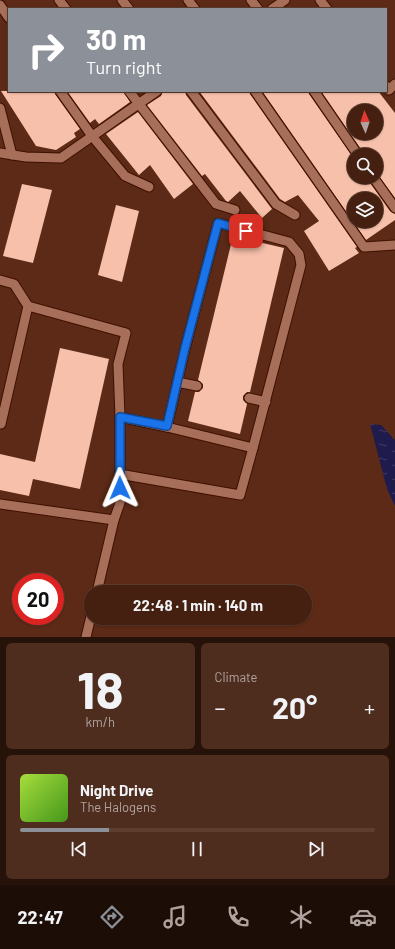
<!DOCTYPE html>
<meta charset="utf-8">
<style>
:root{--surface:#452010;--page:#4f2d1e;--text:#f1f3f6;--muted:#b0a39f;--line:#5d3e30;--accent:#8c9099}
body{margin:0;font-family:Barlow,sans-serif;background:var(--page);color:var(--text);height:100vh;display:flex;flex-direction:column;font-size:15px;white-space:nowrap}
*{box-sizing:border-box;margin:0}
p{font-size:13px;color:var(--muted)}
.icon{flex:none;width:22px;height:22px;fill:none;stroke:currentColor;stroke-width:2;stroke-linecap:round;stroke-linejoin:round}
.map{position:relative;height:637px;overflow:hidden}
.side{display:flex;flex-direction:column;gap:6px;padding:6px;background:#261209;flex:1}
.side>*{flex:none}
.top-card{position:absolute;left:8px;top:8px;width:379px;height:84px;border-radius:0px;box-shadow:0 1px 3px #0004,0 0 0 1px var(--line);background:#8c9099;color:#fff;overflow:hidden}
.needle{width:26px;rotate:357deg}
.controls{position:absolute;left:347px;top:104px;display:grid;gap:8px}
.controls a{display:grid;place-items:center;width:36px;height:36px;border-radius:50%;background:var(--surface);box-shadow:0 1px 3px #0004,0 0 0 1px var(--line);font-size:20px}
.speed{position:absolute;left:12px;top:573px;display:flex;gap:8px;font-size:20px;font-weight:700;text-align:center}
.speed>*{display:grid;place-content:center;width:52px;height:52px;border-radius:50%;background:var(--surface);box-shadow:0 1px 3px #0004,0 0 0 1px var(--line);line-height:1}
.speed .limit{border:6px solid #d22;background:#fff;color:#111}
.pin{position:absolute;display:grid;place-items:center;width:34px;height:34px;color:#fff;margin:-17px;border-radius:8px;box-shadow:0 2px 6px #0006}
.me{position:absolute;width:44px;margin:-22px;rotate:359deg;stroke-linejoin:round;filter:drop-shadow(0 0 3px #0008)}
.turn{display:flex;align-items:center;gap:14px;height:84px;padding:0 12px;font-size:18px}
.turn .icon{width:52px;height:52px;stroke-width:2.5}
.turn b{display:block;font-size:28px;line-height:34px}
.big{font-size:30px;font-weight:700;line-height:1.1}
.side .tile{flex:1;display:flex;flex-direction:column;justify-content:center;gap:6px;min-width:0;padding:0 14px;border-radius:6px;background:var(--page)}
.side .dial{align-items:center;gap:0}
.dial b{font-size:52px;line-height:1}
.song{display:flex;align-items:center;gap:12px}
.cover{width:48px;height:48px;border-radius:6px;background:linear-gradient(135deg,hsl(80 70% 55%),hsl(100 70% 35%))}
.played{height:4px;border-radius:2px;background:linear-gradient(90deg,var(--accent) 25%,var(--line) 25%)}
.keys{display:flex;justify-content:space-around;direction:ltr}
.heat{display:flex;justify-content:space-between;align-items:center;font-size:22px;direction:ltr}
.side .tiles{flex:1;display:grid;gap:6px;grid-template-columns:1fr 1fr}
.tile:last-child{grid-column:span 2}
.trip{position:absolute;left:84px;top:585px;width:228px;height:40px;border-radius:20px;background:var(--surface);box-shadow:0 1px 3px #0004,0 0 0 1px var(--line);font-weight:700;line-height:40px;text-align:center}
.menu{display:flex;height:64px;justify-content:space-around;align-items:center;background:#1c0d06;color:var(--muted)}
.menu .icon{width:28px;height:28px}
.menu .selected{color:var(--accent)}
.menu b{font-size:18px;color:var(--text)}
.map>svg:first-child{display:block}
.water{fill:url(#water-ripples)}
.building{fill:#f7c0ab;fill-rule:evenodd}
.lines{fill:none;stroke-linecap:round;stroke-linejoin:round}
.lane-casing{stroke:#3f1000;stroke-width:11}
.lane{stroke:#a76f59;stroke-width:9}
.route-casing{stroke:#114b97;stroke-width:10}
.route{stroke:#1a73e8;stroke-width:7}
</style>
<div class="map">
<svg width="395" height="637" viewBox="0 0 395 637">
<defs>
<pattern id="water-ripples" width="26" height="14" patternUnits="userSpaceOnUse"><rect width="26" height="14" fill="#1f1b4c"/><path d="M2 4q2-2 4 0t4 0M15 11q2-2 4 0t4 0" fill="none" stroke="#413c65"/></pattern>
</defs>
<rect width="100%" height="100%" fill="#5c2a16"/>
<path class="water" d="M370,424l11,1 14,15v66l-8,-17z"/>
<g class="building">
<path d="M1,91h53l1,3 25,35 -6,4 2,4 -20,13 -20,-4z"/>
<path d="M67,91h56l7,11 -31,22 -4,-5 -5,4z"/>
<path d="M163,91h22l1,4 86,114 -10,9 -22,-27 -12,11 -2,-1 -21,-27 -3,2 -55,-71 14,-9z"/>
<path d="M199,91h50l1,3 107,153 -2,1 4,5 -30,18 -25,-40 15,-10 -21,-26 -13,7 -5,-3z"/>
<path d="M262,91h46l1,3 45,65v18h13l1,3 22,31 5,3v6l-29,20zM354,199h22v22h-22z"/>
<path d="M321,91h57l17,22v85l-19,-26v-17h-12l-1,-3zM354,111h22v22h-22z"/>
<path d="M138,112l55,72 -19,15 -24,-34 -11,10 -33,-41z"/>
<path d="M22,184l30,6 -19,73 -30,-7z"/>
<path d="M116,205l23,6 -17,71 -24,-7z"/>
<path d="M233,236l51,12 -34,144h-3l-4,4v4l4,4 -7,30 -52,-13 7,-29h4l4,-4v-4l-5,-4z"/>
<path d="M60,348l49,11 -29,130 -47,-10 -4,17 -29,-6v-36l35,8z"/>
</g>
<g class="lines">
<defs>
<g id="lane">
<path d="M59,0l7,9"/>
<path d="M122,0l7,9"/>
<path d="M188,0l7,9"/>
<path d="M251,0l7,9"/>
<path d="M320,0l7,9"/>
<path d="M0,5l9,13"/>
<path d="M272,9l13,-9"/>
<path d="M386,86l3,4 6,-6"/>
<path d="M60,91l32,45 33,40 24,11"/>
<path d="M129,91l87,113 19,6"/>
<path d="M191,91l85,113 19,11"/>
<path d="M255,91l109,156 31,-2"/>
<path d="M314,91l44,64"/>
<path d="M0,108l12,47"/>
<path d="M0,153l26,4 35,1 96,-67"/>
<path d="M373,177l22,31"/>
<path d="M0,280l14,4 14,22 -27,118"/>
<path d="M28,306l98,27 -8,31 2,53v86l-6,17 -17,72"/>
<path d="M177,382l20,4"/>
<path d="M249,398l17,4"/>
<path d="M120,417l47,10 86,21"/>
<path d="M119,474l121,21 13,-47 48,-183 -2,-11 -10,-12 -71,-19 -33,126 -18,78"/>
<path d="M0,504l114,16"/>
<path d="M86,637l5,-21"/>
</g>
</defs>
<use href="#lane" class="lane-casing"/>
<use href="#lane" class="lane"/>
</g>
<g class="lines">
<defs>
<path id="route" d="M120,488v-71l47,9 18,-78 33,-125 28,8"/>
</defs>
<use href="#route" class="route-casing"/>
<use href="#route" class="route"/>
</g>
</svg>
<div class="controls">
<a><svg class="needle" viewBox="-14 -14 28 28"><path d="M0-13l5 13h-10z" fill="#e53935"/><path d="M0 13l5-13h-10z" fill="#b0a39f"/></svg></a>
<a><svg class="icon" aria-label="search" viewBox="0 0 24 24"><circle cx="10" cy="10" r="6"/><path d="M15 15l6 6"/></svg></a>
<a><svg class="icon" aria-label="layers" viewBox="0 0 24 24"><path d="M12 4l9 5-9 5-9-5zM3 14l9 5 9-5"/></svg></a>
</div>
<div class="speed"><div class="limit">20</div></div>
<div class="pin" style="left:246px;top:231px;background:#d93025"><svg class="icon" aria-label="arrive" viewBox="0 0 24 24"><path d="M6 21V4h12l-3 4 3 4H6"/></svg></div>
<svg class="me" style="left:120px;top:488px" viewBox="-20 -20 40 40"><path d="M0-17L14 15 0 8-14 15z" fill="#1a73e8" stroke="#fff" stroke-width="4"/></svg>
<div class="trip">22:48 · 1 min · 140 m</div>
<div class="top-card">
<div class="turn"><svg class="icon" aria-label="right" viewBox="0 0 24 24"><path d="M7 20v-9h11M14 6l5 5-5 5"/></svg><div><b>30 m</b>Turn right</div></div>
</div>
</div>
<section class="side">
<div class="tiles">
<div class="tile dial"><b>18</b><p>km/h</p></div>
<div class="tile"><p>Climate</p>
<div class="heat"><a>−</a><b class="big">20°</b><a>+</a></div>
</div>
<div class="tile">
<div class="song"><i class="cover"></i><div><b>Night Drive</b><p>The Halogens</p></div></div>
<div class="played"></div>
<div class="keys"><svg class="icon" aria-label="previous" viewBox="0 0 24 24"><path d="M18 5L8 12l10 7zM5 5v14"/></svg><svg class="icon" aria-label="pause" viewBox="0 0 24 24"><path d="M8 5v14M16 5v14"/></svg><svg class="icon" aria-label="next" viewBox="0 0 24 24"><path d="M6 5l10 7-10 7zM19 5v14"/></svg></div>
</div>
</div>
</section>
<nav class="menu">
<b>22:47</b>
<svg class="icon selected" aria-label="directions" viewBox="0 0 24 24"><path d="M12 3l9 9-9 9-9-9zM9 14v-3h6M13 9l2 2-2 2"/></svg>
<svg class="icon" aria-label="music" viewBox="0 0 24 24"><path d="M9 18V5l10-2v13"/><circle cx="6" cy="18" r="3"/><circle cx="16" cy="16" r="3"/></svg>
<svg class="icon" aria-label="phone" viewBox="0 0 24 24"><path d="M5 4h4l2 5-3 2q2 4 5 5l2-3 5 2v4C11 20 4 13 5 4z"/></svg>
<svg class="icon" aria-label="climate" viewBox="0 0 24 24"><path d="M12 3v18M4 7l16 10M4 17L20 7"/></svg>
<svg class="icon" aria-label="car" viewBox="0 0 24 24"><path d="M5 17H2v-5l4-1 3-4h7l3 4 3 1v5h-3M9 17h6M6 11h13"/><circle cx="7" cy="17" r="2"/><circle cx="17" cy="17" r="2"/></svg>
</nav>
